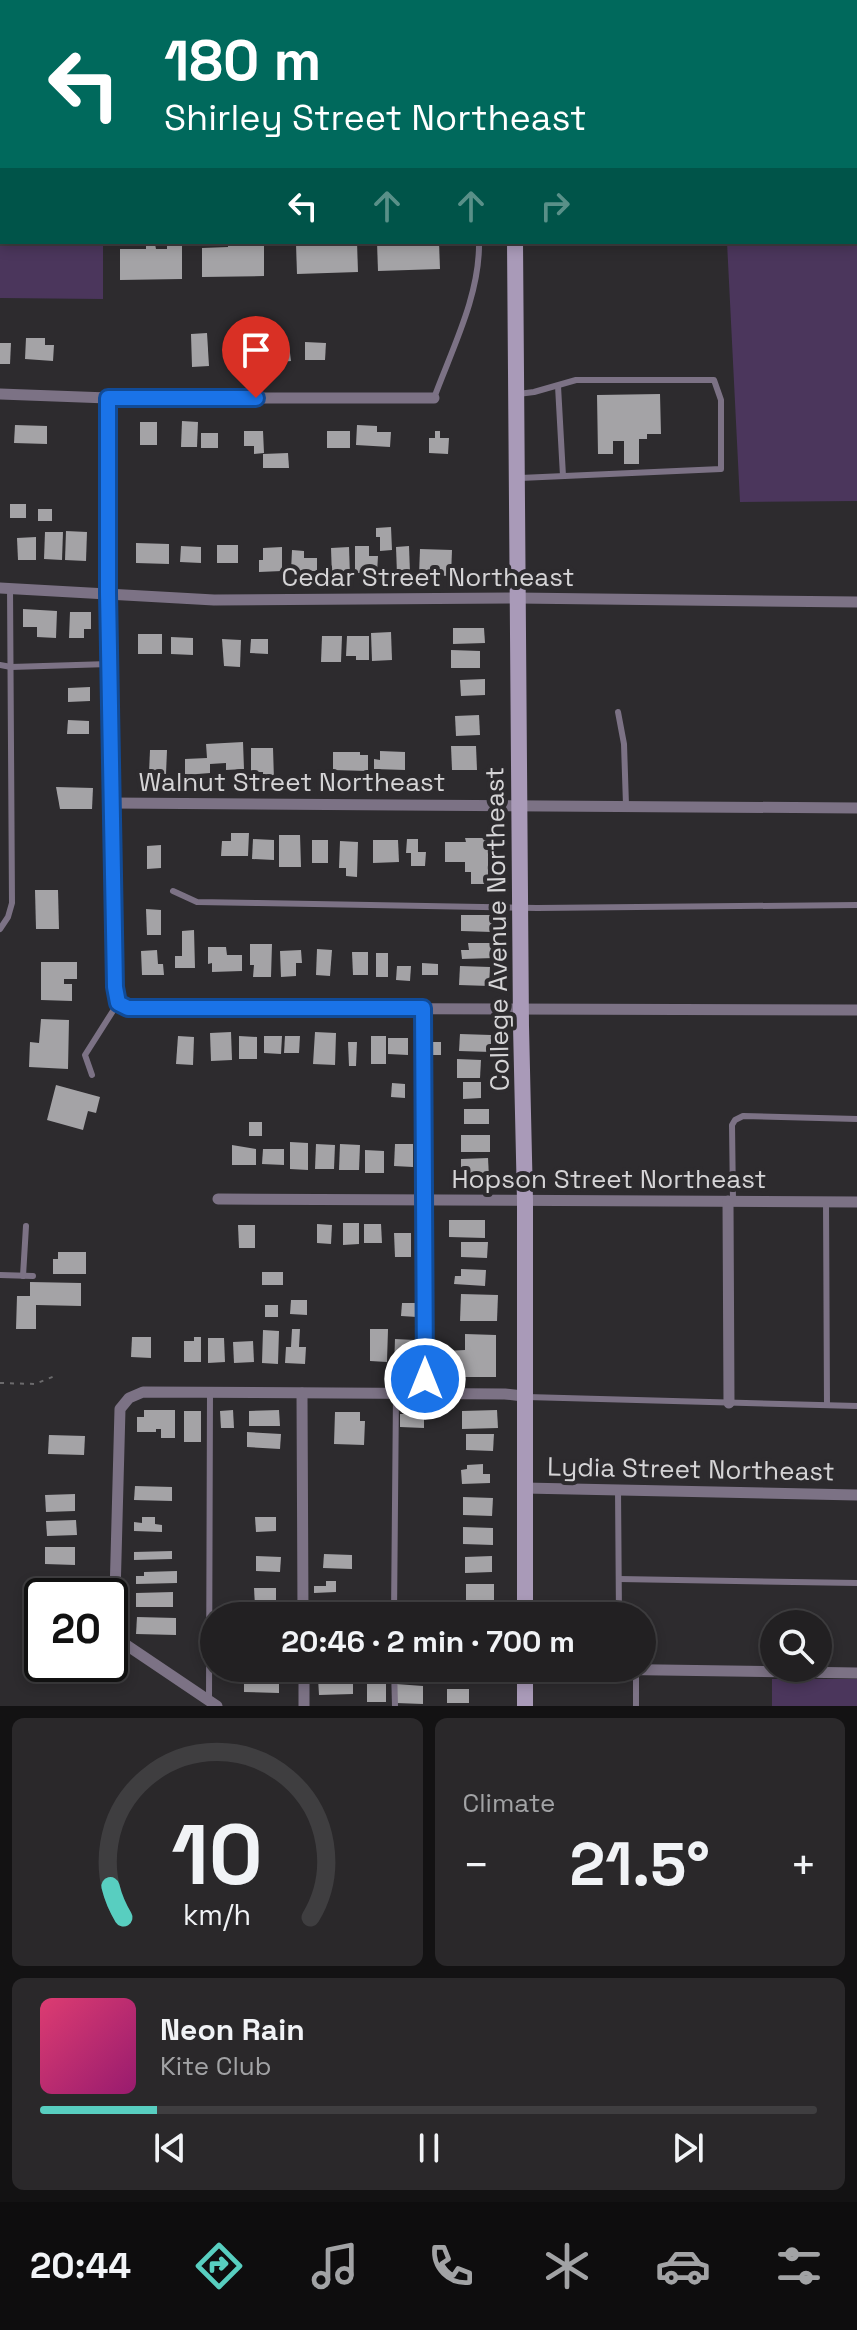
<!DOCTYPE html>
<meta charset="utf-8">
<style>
:root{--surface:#222022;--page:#2a282a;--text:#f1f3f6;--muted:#a2a3a5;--line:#3f3e40;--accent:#58cec0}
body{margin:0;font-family:"Space Grotesk",sans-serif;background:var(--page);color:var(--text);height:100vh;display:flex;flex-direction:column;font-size:30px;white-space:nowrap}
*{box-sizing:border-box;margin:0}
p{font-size:26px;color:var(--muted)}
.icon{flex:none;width:44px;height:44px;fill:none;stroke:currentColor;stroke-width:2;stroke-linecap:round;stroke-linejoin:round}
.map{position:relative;height:1706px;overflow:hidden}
.sheet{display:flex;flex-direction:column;gap:12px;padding:12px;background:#131213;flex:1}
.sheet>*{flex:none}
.guide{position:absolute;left:0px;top:0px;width:858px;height:244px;box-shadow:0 4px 12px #0003,0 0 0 2px var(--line);background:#00695c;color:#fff;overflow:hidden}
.buttons{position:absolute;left:760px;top:1610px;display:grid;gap:16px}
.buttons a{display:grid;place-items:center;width:72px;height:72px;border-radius:50%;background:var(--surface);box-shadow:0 4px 12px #0003,0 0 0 2px var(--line);font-size:40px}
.speed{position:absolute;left:24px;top:1578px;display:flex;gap:16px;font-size:40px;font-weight:700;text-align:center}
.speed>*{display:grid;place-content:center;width:104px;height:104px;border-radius:50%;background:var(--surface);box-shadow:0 4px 12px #0003,0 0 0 2px var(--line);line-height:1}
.speed .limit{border:4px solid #111;border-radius:12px;background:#fff;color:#111}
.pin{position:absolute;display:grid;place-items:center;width:68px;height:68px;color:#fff;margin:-82px -34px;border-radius:50% 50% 50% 0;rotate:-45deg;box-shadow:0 0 8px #0007}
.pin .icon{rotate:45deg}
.me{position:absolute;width:88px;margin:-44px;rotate:0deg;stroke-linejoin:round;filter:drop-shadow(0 0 6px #0008)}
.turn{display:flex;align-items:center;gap:28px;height:168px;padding:0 32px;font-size:36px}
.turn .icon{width:104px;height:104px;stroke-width:2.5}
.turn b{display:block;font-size:56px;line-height:68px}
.lanes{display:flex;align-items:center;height:76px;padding:0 32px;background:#0003;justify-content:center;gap:40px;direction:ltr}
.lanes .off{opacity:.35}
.big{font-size:60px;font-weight:600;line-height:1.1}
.sheet .card{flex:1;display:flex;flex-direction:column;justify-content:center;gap:12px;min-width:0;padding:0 28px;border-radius:12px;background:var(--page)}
.sheet .dial{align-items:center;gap:0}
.dial svg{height:208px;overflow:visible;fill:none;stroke:var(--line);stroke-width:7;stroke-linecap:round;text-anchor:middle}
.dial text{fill:var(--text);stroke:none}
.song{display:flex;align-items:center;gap:24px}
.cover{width:96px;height:96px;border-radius:12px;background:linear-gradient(135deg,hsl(340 70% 55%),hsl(320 70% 35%))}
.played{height:8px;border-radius:4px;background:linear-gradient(90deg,var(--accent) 15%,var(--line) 15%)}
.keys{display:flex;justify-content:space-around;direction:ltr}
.heat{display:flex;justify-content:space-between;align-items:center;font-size:44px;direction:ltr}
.sheet .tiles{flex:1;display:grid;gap:12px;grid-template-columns:1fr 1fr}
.card:last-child{grid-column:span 2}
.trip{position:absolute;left:200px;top:1602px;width:456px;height:80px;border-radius:40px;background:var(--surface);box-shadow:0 4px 12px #0003,0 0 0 2px var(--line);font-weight:600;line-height:80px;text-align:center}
.tabs{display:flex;height:128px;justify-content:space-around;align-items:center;background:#0e0d0e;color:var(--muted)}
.tabs .icon{width:56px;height:56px}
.tabs .selected{color:var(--accent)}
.tabs b{font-size:36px;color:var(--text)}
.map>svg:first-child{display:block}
.green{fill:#4b365c}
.building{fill:#a4a3a6}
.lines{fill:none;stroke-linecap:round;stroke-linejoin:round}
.path{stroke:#6b6a6c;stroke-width:2;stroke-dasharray:4 6;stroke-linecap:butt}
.service{stroke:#7c7285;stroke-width:6}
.minor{stroke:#7c7285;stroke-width:11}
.secondary{stroke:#a99ab8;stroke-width:16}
.route-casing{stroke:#114b97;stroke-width:20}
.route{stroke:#1a73e8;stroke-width:14}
.labels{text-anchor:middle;stroke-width:8;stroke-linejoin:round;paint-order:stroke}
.street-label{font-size:26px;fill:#d5d4d6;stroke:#2d2b2e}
</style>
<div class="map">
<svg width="857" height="1706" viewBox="0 0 857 1706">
<rect width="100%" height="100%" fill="#2d2b2e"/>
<g class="green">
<path d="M0,0l44,2h-42v240h101v57l-103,-1z"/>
<path d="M857,223v278l-117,1 -13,-260h129z"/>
<rect x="772" y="1679" width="85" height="27"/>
</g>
<g class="building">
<path d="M228,242h8v4h28v30l-62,1v-29l26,-1z"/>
<path d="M322,242h35l1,30 -61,2 -1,-30z"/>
<path d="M377,242h62l1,27 -62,2z"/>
<path d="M146,244h9l1,5h11v-4h15v34l-62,1v-31h26z"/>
<path d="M207,333l2,33 -17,1 -1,-33z"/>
<path d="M232,337h14l1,20h-14z"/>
<path d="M26,338h19v7h9l-1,16 -28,-2z"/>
<path d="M305,342l21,1 -1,17h-20z"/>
<path d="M0,343h11l-1,21h-10z"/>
<path d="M289,345l2,16 -10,1v-5l-9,1 -1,-11z"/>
<path d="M660,394l1,40h-14v5h-8v25h-15v-23h-11v13h-15l-1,-59z"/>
<path d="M182,421l16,1 -1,25h-16z"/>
<rect x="140" y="422" width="17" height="23"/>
<path d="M15,425l32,1v18l-33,-1z"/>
<path d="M357,425l20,1v6h14l-1,15 -34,-2z"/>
<path d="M244,431h19l1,22 -10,1v-8h-10z"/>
<rect x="327" y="431" width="23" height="17"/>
<path d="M435,431h5v7h9l-1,16 -19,-1v-15h6z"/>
<rect x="201" y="433" width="17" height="15"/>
<path d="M288,453l1,15h-26v-14z"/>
<rect x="10" y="504" width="16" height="14"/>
<rect x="38" y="509" width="14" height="12"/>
<path d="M391,527l1,23 -12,1v-14h-4v-9z"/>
<path d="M66,531l21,1 -1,29 -21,-1z"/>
<path d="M45,532h18l-1,28 -18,-1z"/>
<path d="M36,537v23h-18l-1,-22z"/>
<path d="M136,543l33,1v20l-33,-1z"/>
<rect x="217" y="545" width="21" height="18"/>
<path d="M181,546l20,1v16l-21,-1z"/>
<path d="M355,546h14v10h9l-1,17h-22z"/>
<path d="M409,546l1,27 -13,1 -1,-27z"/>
<path d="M282,547v24l-23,1v-12h4v-12z"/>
<path d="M349,547l1,29 -18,1 -1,-29z"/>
<path d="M420,549l32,1 -1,26 -32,-1z"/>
<path d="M292,550l12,1v7h13v13h-26z"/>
<path d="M23,609l34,2 -1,27 -19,-1v-10h-14z"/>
<path d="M70,612h21v17h-7v9h-15z"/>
<path d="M453,628h31l1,15 -32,1z"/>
<path d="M391,632l1,28 -20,1 -1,-28z"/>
<rect x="138" y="634" width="24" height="20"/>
<path d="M322,636h20l-1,26h-20z"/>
<path d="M347,636h22v24h-13v-4h-10z"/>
<path d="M171,637l22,1v17l-22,-1z"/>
<path d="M222,639l19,1 -1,27 -16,-1z"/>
<path d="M251,639h17v15l-18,-1z"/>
<path d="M451,650l29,1v17h-29z"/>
<path d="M485,679v16l-24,1 -1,-16z"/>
<path d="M90,687v14l-22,1v-14z"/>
<path d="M479,715l1,20 -24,1 -1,-20z"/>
<path d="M68,720l21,1v13h-22z"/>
<path d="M243,742l1,27 -18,1v-7l-16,1v9l-25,2v-16l22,-1 -1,-14z"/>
<path d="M451,746h25l1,24h-25z"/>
<path d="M251,748h22l1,32 -11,1v-9h-12z"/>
<path d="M150,750h17l-1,24 -17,-1z"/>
<path d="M380,751l25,1v18l-31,-1v-10l6,1z"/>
<path d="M333,752h27v3h8v16l-35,-1z"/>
<path d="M56,787l37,1 -1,21h-32z"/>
<path d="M231,833h18l-1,23h-27l1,-15h9z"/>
<path d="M279,835h21l1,32h-22z"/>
<path d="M465,838h34v10h-11v36h-17v-12h-6v-10h-20v-20h21z"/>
<path d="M253,839l21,1v20l-22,-1z"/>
<path d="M407,839h11v13h8l-1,14h-14v-13h-5z"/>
<rect x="312" y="840" width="16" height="23"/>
<path d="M373,840h25l1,22 -26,1z"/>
<path d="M340,841l18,1 -1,35 -11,-1v-8h-7z"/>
<path d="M161,845v23l-14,1v-23z"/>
<path d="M35,890h23l1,39h-23z"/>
<path d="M146,909l15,1v25h-14z"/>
<path d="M461,915h31v17l-31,-1z"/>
<path d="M194,930l1,38h-20v-12h7v-25z"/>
<path d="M468,943h26v15l-32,1 -1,-9h8z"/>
<path d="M250,944h22l-1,33h-18l1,-12h-4z"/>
<path d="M208,947h18l1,8h15v16l-30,1v-9l-4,1z"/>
<path d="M317,949l15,1 -2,26 -14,-1z"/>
<path d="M157,950l1,14h5l1,11h-22l-1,-24z"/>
<path d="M301,950l1,13h-6v13l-15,1 -1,-26z"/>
<path d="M352,952h16v23h-15z"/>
<rect x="376" y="953" width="12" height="24"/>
<path d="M41,962h36v17h-13v5h8v17l-31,-1z"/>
<path d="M422,963l16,1v11h-16z"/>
<path d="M397,966h14l-1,15 -14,-1z"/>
<path d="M460,966l30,1 -1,19 -30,-1z"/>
<path d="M41,1019l28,1 -1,49 -39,-2 1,-25 9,1z"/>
<path d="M231,1032l1,28 -21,1 -1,-28z"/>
<path d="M315,1032l21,1 -1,32 -22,-1z"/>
<path d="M460,1034l31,1v17l-32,-1z"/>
<path d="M178,1036l16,1 -1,28 -17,-1z"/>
<path d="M239,1036l18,1v22h-18z"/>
<path d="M264,1036h18l-1,18 -17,-1z"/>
<path d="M285,1036h15l-1,17h-15z"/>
<rect x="371" y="1036" width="15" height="28"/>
<path d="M388,1038h20v17l-20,-1z"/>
<path d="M348,1042h9l-1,24h-7z"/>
<rect x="427" y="1042" width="14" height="13"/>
<path d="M457,1059l24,1 -1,18h-23z"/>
<path d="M463,1082h18v16l-18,1z"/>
<path d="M392,1083l13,1v14l-14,-1z"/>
<path d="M56,1085l44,12 -4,16 -8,-2 -5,19 -36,-10z"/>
<rect x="464" y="1109" width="25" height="15"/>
<rect x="249" y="1122" width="13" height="14"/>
<rect x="461" y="1135" width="29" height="17"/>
<path d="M290,1142l18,1v27l-18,-1z"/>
<path d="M316,1144l19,1 -1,24h-19z"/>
<path d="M340,1144l20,1 -1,25h-20z"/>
<path d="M395,1144h18v23l-19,-1z"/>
<path d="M232,1145l24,4v16h-24z"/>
<path d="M263,1149h21v16l-22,-1z"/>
<path d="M365,1150l19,1v22h-19z"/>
<path d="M488,1158l1,19h-28v-18z"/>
<path d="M449,1220h36v18l-36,-1z"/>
<path d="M343,1223h16v21l-16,1z"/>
<path d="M317,1224l15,1 -1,19 -14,-1z"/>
<path d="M364,1224h17l1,19h-18z"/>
<path d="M238,1225h17v23h-16z"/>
<path d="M394,1233h17v24h-16z"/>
<path d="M461,1242h27l-1,16 -26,-1z"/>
<path d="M58,1252h28v22h-33v-15h5z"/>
<path d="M461,1269l25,1 -1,16 -31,-2 1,-8h6z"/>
<rect x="262" y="1272" width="21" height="13"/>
<path d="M30,1282l51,1v23l-45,-1v24h-20l1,-33h13z"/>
<path d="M461,1294l37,1 -1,26h-37z"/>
<path d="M291,1300h16v15l-17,-1z"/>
<path d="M402,1303h15v14l-16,-1z"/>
<rect x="265" y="1305" width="13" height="12"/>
<path d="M292,1329h8l-1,18h7l-1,17 -20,-1 1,-16h5z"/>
<path d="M370,1329h18l-1,33 -17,-1z"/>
<path d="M263,1330l16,1 -1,33 -16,-1z"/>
<path d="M465,1334l31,1v42h-60v-15h-9v-10l38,-2z"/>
<path d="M132,1337h19v21l-20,-1z"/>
<path d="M194,1337h7v25h-17v-21h10z"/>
<path d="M208,1338h16l1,24 -17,1z"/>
<path d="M395,1339l20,1 -2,28h-19z"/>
<path d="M253,1341l1,21 -20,1 -1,-21z"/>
<path d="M144,1410h31v28h-14v-9h-5v3h-19v-15h7z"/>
<path d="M233,1410l1,18h-13l-1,-17z"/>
<path d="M279,1410l1,16h-31v-15z"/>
<path d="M497,1410l1,18 -36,1v-18z"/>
<rect x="184" y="1411" width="17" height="31"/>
<path d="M335,1412h25v9h5l-1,24 -30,-1z"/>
<path d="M400,1414h24v14l-24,-1z"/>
<path d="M247,1432l34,2 -1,15 -33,-2z"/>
<path d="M466,1434h28l-1,17 -27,-1z"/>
<path d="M49,1435l36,1 -1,19 -36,-1z"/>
<path d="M483,1464v10h7v9l-28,1 -1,-14 6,-1v-4z"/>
<path d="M135,1486l37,1v14l-38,-1z"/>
<path d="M75,1494v17l-29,1 -1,-17z"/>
<path d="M463,1497l30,1 -1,18 -29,-1z"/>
<path d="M142,1517h13v7l7,1v7l-28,-1v-9l8,1z"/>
<path d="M255,1517h21v14l-20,1z"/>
<path d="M76,1520l1,15 -30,1 -1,-15z"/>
<path d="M463,1527l30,1v17l-30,-1z"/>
<path d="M45,1547h30v18l-30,-1z"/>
<path d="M172,1551v8l-38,1v-8z"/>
<path d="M324,1554l28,1v14l-29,-1z"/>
<path d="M256,1556l25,1 -1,15 -24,-1z"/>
<path d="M492,1556v16l-27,1v-16z"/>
<path d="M177,1571v12l-41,1v-8h8v-4z"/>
<path d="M326,1581h10v11l-22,1v-7h12z"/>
<path d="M466,1584h28v18l-28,1z"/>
<path d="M254,1588h22v18h-21z"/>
<path d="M173,1592v15h-37v-14z"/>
<rect x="311" y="1606" width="17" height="10"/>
<path d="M469,1607h22v9h-23z"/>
<path d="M137,1617l39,1v17l-40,-1z"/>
<path d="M349,1668h14l1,10h-11v16l-34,1 -1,-17 32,-1z"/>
<path d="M244,1678l35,1v14l-35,-1z"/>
<path d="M374,1679h12v23h-19v-18h7z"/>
<path d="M396,1684l27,2v18l-27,-1z"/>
<rect x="447" y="1689" width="22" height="14"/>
</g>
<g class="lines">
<path class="path" d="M0,1383l35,1 22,-9"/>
<g class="service">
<path d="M130,0l2,2"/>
<path d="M558,386l5,90"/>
<path d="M518,394l16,-2 42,-12h138l7,20v69l-201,9"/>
<path d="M434,398c18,-49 46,-103 45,-156"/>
<path d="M0,665l11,2 98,-3"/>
<path d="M618,712l6,32 2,61"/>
<path d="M173,891l24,11 61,1 279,5 320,-3"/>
<path d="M0,929l8,-12 4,-14 -2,-315"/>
<path d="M423,1008l1,386"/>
<path d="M92,1075l-7,-20 33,-52"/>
<path d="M733,1201l-1,-76 3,-5 8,-4 114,3"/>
<path d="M826,1202l1,203"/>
<path d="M0,1275l33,1"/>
<path d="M23,1276l3,-50"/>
<path d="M527,1397l330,9"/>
<path d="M618,1489l1,127"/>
<path d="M619,1579l238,4"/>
<path d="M394,1616l2,-223"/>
<path d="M394,1668l1,38"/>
<path d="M209,1701l1,-309"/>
<path d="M636,1706v-36"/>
</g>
<g class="minor">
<path d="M278,0l6,2"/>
<path d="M303,0l2,2"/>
<path d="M388,2l8,-2"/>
<path d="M719,2v-2"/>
<path d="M856,212h1"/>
<path d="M0,394l108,4h326"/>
<path d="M108,398v195l7,394 3,16 10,5 729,2"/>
<path d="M0,588l214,12 303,-2 340,4"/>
<path d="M111,803l746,5"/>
<path d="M218,1199l639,3"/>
<path d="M728,1201l1,202"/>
<path d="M302,1393l1,223"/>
<path d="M524,1488l333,7"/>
<path d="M304,1668v38"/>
<path d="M525,1668l332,5"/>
<path d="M217,1706l-98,-66 -5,-8 6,-223 9,-11 14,-6 362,2 18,2"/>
</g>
<g class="secondary">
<path d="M513,0v2"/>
<path d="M515,242l6,784 4,175v415"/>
<path d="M525,1668v38"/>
</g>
</g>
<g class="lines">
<defs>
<path id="route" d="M256,398h-148v195l7,394 3,16 10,5h295l2,371"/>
</defs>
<use href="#route" class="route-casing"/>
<use href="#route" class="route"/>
</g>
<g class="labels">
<g class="street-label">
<text x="428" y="586">Cedar Street Northeast</text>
<text x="292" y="791">Walnut Street Northeast</text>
<text transform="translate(497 929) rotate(-91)" y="9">College Avenue Northeast</text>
<text x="609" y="1188">Hopson Street Northeast</text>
<text transform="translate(691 1469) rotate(1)" y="9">Lydia Street Northeast</text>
</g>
</g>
</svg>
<div class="buttons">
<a><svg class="icon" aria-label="search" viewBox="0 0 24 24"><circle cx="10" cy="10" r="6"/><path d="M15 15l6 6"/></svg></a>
</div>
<div class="speed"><div class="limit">20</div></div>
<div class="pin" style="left:256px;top:398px;background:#d93025"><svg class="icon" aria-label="arrive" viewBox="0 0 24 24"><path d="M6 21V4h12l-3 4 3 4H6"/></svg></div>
<svg class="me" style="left:425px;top:1379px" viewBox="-20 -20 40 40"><circle r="17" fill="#1a73e8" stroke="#fff" stroke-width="3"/><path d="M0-11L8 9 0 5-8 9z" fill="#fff"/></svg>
<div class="trip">20:46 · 2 min · 700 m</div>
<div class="guide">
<div class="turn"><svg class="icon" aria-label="left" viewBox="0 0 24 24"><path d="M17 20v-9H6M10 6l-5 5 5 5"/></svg><div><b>180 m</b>Shirley Street Northeast</div></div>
<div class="lanes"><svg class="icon" aria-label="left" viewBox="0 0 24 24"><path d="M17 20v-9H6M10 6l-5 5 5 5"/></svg><svg class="icon off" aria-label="ahead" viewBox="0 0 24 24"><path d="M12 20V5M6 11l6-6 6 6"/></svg><svg class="icon off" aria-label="ahead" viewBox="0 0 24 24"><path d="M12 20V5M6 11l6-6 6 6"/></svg><svg class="icon off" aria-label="right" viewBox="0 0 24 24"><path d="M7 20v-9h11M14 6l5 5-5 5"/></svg></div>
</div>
</div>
<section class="sheet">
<div class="tiles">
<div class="card dial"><svg viewBox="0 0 100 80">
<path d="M14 69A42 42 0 1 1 86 69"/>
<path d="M14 69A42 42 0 0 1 9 57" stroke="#58cec0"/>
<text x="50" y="56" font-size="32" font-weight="700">10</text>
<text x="50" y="72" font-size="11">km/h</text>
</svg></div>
<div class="card"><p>Climate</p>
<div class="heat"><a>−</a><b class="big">21.5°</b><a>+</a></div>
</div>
<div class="card">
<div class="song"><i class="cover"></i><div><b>Neon Rain</b><p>Kite Club</p></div></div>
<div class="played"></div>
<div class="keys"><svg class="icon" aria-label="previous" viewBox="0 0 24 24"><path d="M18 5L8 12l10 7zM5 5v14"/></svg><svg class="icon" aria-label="pause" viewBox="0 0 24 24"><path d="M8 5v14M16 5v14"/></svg><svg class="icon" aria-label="next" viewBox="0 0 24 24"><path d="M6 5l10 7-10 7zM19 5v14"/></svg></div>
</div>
</div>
</section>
<nav class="tabs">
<b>20:44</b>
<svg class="icon selected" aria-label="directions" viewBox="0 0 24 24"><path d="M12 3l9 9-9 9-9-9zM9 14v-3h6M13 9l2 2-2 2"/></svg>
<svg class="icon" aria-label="music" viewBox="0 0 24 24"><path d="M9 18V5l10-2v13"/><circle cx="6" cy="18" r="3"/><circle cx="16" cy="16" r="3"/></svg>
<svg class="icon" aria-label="phone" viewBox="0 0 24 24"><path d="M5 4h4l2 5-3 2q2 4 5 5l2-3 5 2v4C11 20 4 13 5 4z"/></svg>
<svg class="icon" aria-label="climate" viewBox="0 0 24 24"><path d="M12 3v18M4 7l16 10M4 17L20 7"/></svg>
<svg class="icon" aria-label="car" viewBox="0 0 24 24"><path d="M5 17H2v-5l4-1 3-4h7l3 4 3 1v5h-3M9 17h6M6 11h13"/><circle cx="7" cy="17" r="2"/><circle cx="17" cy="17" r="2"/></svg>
<svg class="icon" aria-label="filters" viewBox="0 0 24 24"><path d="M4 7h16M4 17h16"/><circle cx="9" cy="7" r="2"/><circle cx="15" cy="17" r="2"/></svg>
</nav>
